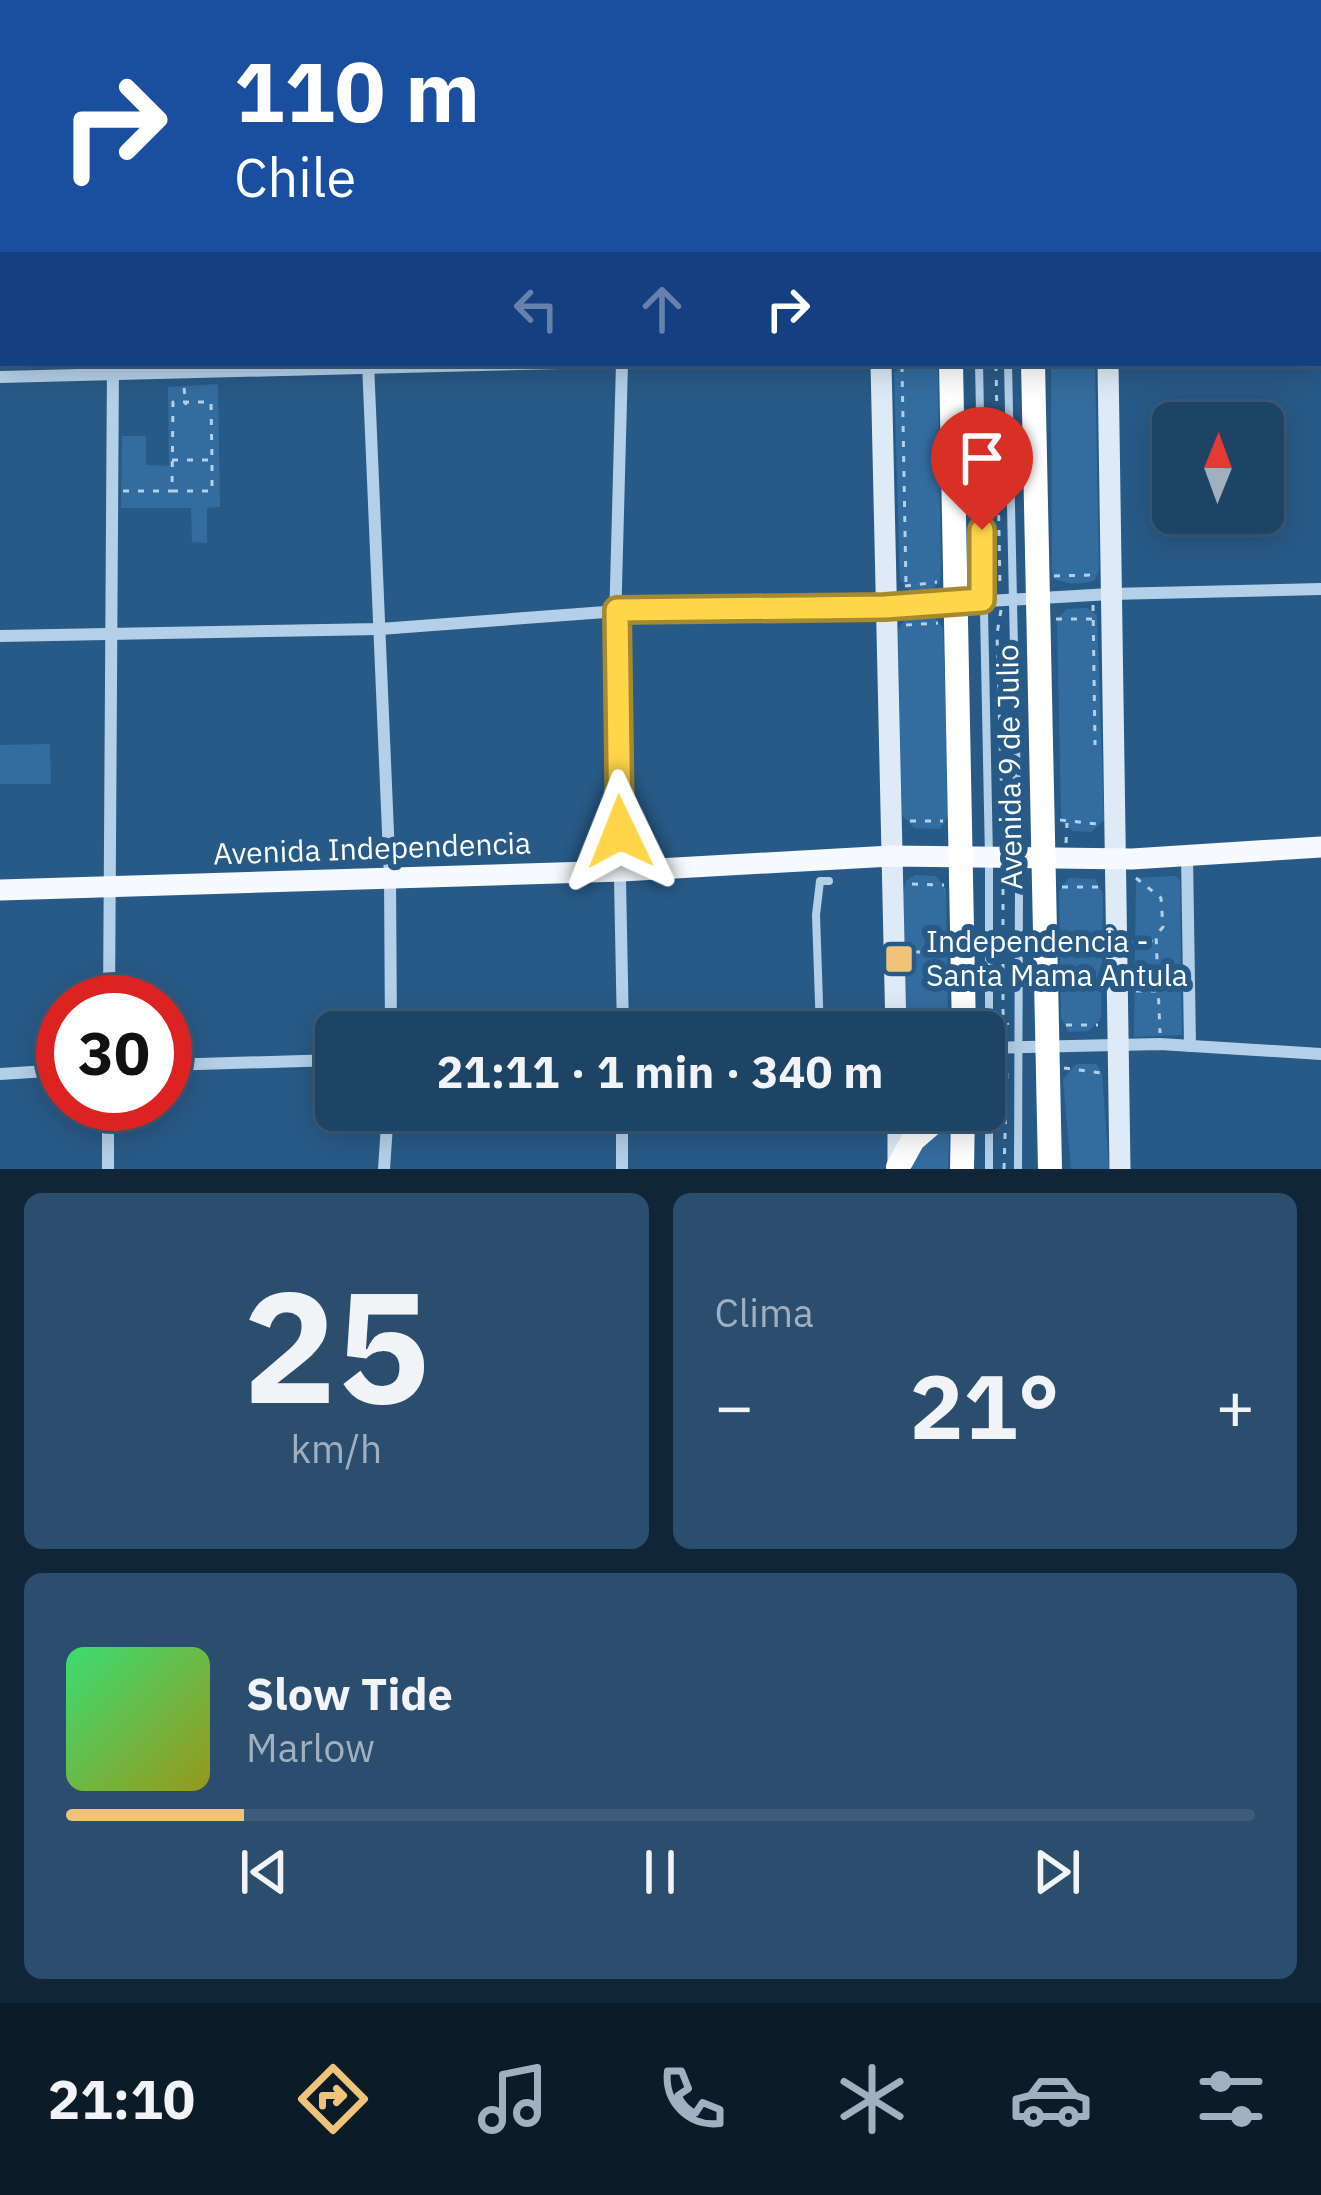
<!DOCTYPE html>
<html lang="es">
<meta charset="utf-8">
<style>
:root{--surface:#1e4465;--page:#2b4e6e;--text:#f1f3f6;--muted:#a1b0bf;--line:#3c5c79;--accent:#f0c37a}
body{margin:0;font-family:"IBM Plex Sans",sans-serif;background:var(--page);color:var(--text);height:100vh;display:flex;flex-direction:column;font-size:45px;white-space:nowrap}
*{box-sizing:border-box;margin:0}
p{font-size:39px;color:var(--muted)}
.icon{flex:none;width:66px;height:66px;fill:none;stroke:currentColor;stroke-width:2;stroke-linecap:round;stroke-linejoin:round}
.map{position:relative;height:1169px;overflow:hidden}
.details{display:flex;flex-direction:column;gap:24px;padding:24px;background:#102538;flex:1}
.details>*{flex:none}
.guide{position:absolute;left:0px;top:0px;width:1323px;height:366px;box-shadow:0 6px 30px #0003,0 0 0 3px var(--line);background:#1a4fa0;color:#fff;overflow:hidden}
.needle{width:78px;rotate:1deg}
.buttons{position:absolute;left:1152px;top:402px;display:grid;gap:24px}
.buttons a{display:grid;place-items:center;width:132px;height:132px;border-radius:18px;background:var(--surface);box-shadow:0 6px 30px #0003,0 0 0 3px var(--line);font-size:60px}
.speed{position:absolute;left:36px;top:975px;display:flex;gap:24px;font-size:60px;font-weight:700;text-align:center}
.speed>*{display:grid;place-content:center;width:156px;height:156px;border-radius:50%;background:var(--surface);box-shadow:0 6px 30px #0003,0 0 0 3px var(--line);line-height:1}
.speed .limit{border:18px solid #d22;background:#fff;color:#111}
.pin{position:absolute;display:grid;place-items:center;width:102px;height:102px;color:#fff;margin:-123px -51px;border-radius:50% 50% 50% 0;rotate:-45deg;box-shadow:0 0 12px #0007}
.pin .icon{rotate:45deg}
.me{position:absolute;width:132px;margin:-66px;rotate:358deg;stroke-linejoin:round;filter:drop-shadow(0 0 9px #0008)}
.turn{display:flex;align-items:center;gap:42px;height:252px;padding:0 36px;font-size:54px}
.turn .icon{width:156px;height:156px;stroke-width:2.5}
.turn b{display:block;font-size:84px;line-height:102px}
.lanes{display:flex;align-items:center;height:114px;padding:0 36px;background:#0003;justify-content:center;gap:60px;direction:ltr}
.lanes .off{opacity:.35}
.big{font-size:90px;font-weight:700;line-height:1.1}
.details .widget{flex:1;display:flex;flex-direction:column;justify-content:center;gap:18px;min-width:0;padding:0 42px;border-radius:18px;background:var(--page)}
.details .dial{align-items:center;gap:0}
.dial b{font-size:156px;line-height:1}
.song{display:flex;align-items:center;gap:36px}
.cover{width:144px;height:144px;border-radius:18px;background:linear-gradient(135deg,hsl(140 70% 55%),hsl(60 70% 35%))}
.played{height:12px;border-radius:6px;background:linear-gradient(90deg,var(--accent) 15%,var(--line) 15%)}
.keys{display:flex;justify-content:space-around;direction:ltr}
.heat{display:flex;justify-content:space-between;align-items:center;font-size:66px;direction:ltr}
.details .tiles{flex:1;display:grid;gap:24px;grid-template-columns:1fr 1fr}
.widget:last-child{grid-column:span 2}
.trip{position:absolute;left:315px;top:1011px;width:690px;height:120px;border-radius:18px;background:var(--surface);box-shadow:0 6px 30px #0003,0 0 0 3px var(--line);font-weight:700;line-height:120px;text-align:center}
.dock{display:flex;height:192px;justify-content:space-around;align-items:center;background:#0c1b28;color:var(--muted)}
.dock .icon{width:84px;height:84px}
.dock .on{color:var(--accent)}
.dock b{font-size:54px;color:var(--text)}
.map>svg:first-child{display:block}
.green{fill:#336d9f}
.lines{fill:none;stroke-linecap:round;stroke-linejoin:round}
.path{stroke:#b4d0e8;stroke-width:3;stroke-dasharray:6 9;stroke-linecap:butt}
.lane{stroke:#b4d0e8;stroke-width:8}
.street{stroke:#b4d0e8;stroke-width:12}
.secondary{stroke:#deebf7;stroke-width:21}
.primary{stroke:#f6fafe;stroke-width:21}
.highway{stroke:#fff;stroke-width:24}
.route-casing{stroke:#a68a30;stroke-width:30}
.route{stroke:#ffd54a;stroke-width:21}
.poi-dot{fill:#f0c37a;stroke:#285a87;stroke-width:4.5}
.labels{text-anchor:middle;stroke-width:12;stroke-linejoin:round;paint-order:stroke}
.street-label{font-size:30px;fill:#fff;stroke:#285a87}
.poi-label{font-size:30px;fill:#fff;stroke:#285a87;text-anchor:start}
</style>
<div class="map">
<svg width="1321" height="1169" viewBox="0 0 1321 1169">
<rect width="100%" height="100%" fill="#285a87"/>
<g class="green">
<path d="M903,363h28l7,8 3,203 -2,9 -7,6 -23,1 -9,-11 -6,-206z"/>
<path d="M1051,363h43l1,3 4,203 -4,11c-14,5 -29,5 -42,-2l-1,-8z"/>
<path d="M218,384l2,123 -13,1v35l-15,-1 -1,-34h-70l1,-72h24v29l23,1 -1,-79z"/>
<path d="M1087,608l10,7 7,205 -13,12 -18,-1 -10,-8 -2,-9 -4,-195 10,-10z"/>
<path d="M933,615l10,13 6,187 -9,14 -26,-1 -12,-13 -4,-185 9,-14z"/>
<path d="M50,744l1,40h-51v-39z"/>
<path d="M915,875l21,1 10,13 2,126 -8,17h-27l-7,-13 -3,-126 3,-12z"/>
<path d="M1175,876l5,4 2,155 -48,2 2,-159z"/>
<path d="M1068,878l27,1 8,15 -2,124 -12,13 -21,1 -7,-15 -2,-125z"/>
<path d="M1076,1064h20l6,9 7,96h-38l-8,-90z"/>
<path d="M950,1122l-2,47h-36v-14z"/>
</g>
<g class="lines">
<g class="path">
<path d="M982,0v3"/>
<path d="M996,365l4,224"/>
<path d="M900,366l33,-1"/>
<path d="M902,366l4,220"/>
<path d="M184,388l2,17"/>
<path d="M172,460h40v31h-40l1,-89h38l1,58"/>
<path d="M123,491h49"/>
<path d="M1054,576l39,-1"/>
<path d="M905,586l32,-4"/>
<path d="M1093,605l2,140"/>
<path d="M1001,610l-4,24 6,206"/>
<path d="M1056,619h38"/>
<path d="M906,625l32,-2"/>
<path d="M1060,820l38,4"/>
<path d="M910,821h33"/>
<path d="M1066,843l1,-20"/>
<path d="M1003,874v139l5,12"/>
<path d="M1136,878l25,20 2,29 -7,8 4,98"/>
<path d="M912,884l32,1"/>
<path d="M1062,887h38"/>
<path d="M1132,942l24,-1"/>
<path d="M914,952h33"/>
<path d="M1066,952l32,-1"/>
<path d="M1136,991h20"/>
<path d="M1066,1025h32"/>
<path d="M910,1026h32"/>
<path d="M1064,1068l38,5"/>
<path d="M1004,1169l3,-98"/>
</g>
<g class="lane">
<path d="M904,0l1,3"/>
<path d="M967,0v3"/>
<path d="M997,0v3"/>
<path d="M1066,0v3"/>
<path d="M979,363l10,495v311"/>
<path d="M1008,363l11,523 -1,283"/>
<path d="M820,1032l-4,-117 4,-34h9"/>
</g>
<g class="street">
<path d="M96,0v3"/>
<path d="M350,0v3"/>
<path d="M608,0v3"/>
<path d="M1320,98h1"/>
<path d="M0,179h3"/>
<path d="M1320,331h1"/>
<path d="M368,363l22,516 1,153"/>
<path d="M622,363l-7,261 8,408"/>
<path d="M0,377l561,-14"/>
<path d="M0,636l380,-7 252,-19 253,-3 225,-13 211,-5"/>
<path d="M1187,855l3,191"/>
<path d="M109,1002l4,-639"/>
<path d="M984,1048l176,-4 161,10"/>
<path d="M165,1065l171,-5"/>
<path d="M0,1074l63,-4"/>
<path d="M108,1104v65"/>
<path d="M384,1169l4,-59"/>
<path d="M622,1169v-59"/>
</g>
<g class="secondary">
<path d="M870,0v3"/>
<path d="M1098,0v3"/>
<path d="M881,363l15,669"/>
<path d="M1108,363l12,806"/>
<path d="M898,1110v59"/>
</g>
<path class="primary" d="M0,890l622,-19 269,-15 241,3 189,-12"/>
<g class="highway">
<path d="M942,0v3"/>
<path d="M1025,0v3"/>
<path d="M951,363l13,669"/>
<path d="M1033,363l17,806"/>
<path d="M898,1167l15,-27 35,-30"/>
<path d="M962,1169l1,-59"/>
</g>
</g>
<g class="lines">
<defs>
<path id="route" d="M620,832l-3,-222 268,-3 97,-7v-70"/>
</defs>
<use href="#route" class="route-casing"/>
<use href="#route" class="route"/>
</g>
<rect class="poi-dot" x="884" y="944" width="30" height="30" rx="6"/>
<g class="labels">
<g class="street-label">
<text transform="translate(1010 767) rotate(-91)" y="10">Avenida 9 de Julio</text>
<text transform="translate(372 849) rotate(-2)" y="10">Avenida Independencia</text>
</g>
<g class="poi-label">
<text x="926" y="952">Independencia -<tspan x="926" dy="34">Santa Mama Antula</tspan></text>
</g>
</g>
</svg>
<div class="buttons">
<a><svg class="needle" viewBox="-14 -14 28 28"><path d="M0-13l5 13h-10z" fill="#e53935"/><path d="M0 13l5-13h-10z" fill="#a1b0bf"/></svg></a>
</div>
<div class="speed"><div class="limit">30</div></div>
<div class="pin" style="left:982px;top:530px;background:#d93025"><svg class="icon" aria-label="arrive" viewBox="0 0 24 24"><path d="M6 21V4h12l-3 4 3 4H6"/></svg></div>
<svg class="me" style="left:620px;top:832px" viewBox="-20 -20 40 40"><path d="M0-17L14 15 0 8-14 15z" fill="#ffd54a" stroke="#fff" stroke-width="4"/></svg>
<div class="trip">21:11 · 1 min · 340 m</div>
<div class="guide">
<div class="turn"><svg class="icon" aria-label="right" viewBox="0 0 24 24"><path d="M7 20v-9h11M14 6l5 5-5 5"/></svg><div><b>110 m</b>Chile</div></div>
<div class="lanes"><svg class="icon off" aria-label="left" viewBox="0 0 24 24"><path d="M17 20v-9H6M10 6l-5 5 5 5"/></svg><svg class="icon off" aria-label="ahead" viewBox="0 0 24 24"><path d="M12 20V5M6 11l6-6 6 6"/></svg><svg class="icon" aria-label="right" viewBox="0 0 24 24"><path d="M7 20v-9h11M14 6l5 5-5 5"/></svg></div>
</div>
</div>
<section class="details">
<div class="tiles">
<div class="widget dial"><b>25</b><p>km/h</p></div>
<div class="widget"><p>Clima</p>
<div class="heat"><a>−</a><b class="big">21°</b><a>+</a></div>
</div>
<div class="widget">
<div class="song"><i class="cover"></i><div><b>Slow Tide</b><p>Marlow</p></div></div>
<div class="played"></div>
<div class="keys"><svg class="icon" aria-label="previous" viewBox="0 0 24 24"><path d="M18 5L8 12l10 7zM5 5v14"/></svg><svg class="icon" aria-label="pause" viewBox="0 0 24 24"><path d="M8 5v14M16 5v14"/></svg><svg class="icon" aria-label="next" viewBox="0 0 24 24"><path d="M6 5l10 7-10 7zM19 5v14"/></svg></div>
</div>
</div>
</section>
<nav class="dock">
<b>21:10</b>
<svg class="icon on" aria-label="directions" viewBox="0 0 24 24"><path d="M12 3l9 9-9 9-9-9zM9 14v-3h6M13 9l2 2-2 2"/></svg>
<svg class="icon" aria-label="music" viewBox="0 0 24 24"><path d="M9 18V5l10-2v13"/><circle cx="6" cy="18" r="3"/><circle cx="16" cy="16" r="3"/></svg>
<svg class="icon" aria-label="phone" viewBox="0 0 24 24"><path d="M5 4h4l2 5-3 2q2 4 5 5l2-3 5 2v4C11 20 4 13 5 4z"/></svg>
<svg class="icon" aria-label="climate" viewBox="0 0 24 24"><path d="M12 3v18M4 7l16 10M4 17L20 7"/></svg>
<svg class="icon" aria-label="car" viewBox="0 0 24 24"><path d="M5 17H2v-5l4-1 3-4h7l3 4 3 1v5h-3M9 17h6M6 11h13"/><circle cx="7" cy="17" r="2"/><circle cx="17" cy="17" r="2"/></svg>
<svg class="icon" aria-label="filters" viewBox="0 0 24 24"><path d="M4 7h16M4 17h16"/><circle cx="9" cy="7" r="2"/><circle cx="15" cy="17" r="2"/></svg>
</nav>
